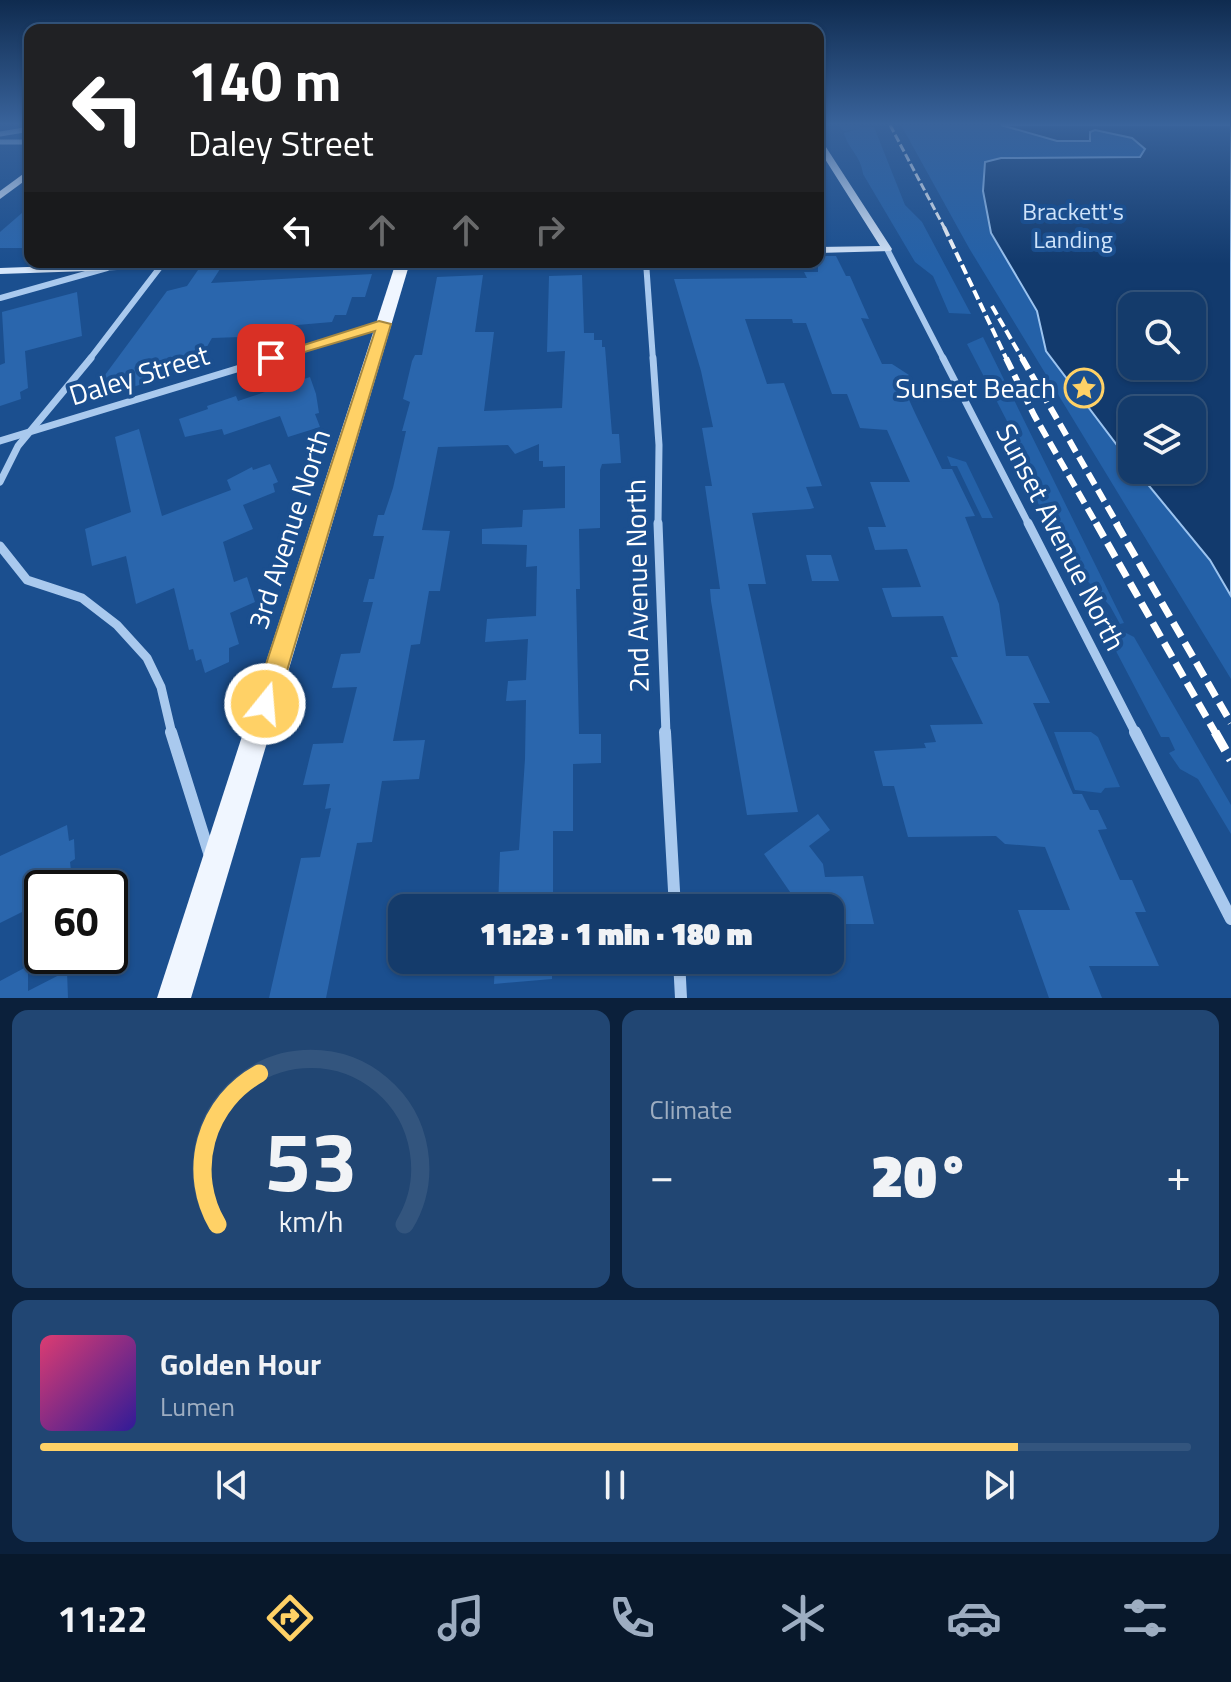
<!DOCTYPE html>
<meta charset="utf-8">
<style>
:root{--surface:#143b6b;--page:#214673;--text:#f1f3f6;--muted:#9dadc1;--line:#33557e;--accent:#ffd166}
body{margin:0;font-family:"Titillium Web",sans-serif;background:var(--page);color:var(--text);height:100vh;display:flex;flex-direction:column;font-size:30px;white-space:nowrap}
*{box-sizing:border-box;margin:0}
p{font-size:26px;color:var(--muted)}
.icon{flex:none;width:44px;height:44px;fill:none;stroke:currentColor;stroke-width:2;stroke-linecap:round;stroke-linejoin:round}
.map{position:relative;height:998px;overflow:hidden}
.side{display:flex;flex-direction:column;gap:12px;padding:12px;background:#0b203b;flex:1}
.side>*{flex:none}
.guide{position:absolute;left:24px;top:24px;width:800px;height:244px;border-radius:16px;box-shadow:0 2px 6px #0004,0 0 0 2px var(--line);background:#202124;color:#fff;overflow:hidden}
.tools{position:absolute;left:1118px;top:292px;display:grid;gap:16px}
.tools a{display:grid;place-items:center;width:88px;height:88px;border-radius:16px;background:var(--surface);box-shadow:0 2px 6px #0004,0 0 0 2px var(--line);font-size:40px}
.speed{position:absolute;left:24px;top:870px;display:flex;gap:16px;font-size:40px;font-weight:700;text-align:center}
.speed>*{display:grid;place-content:center;width:104px;height:104px;border-radius:50%;background:var(--surface);box-shadow:0 2px 6px #0004,0 0 0 2px var(--line);line-height:1}
.speed .limit{border:4px solid #111;border-radius:12px;background:#fff;color:#111}
.pin{position:absolute;display:grid;place-items:center;width:68px;height:68px;color:#fff;margin:-34px;border-radius:16px;box-shadow:0 4px 12px #0006}
.me{position:absolute;width:88px;margin:-44px;rotate:17deg;stroke-linejoin:round;filter:drop-shadow(0 0 6px #0008)}
.turn{display:flex;align-items:center;gap:28px;height:168px;padding:0 32px;font-size:36px}
.turn .icon{width:104px;height:104px;stroke-width:2.5}
.turn b{display:block;font-size:56px;line-height:68px}
.lanes{display:flex;align-items:center;height:76px;padding:0 32px;background:#0003;justify-content:center;gap:40px;direction:ltr}
.lanes .off{opacity:.35}
.big{font-size:60px;font-weight:800;line-height:1.1}
.side .tile{flex:1;display:flex;flex-direction:column;justify-content:center;gap:12px;min-width:0;padding:0 28px;border-radius:16px;background:var(--page)}
.side .dial{align-items:center;gap:0}
.dial svg{height:208px;overflow:visible;fill:none;stroke:var(--line);stroke-width:7;stroke-linecap:round;text-anchor:middle}
.dial text{fill:var(--text);stroke:none}
.song{display:flex;align-items:center;gap:24px}
.cover{width:96px;height:96px;border-radius:12px;background:linear-gradient(135deg,hsl(340 70% 55%),hsl(250 70% 35%))}
.played{height:8px;border-radius:4px;background:linear-gradient(90deg,var(--accent) 85%,var(--line) 85%)}
.keys{display:flex;justify-content:space-around;direction:ltr}
.heat{display:flex;justify-content:space-between;align-items:center;font-size:44px;direction:ltr}
.side .tiles{flex:1;display:grid;gap:12px;grid-template-columns:1fr 1fr}
.tile:last-child{grid-column:span 2}
.trip{position:absolute;left:388px;top:894px;width:456px;height:80px;border-radius:16px;background:var(--surface);box-shadow:0 2px 6px #0004,0 0 0 2px var(--line);font-weight:800;line-height:80px;text-align:center}
.tabs{display:flex;height:128px;justify-content:space-around;align-items:center;background:#08182b;color:var(--muted)}
.tabs .icon{width:56px;height:56px}
.tabs .on{color:var(--accent)}
.tabs b{font-size:36px;color:var(--text)}
.map>svg:first-child{display:block}
.green{fill:#2461a8;fill-rule:evenodd}
.water{fill:#123a6d;stroke:#9cc4f0;stroke-width:2;fill-rule:evenodd}
.building{fill:#2a66ad}
.lines{fill:none;stroke-linecap:round;stroke-linejoin:round}
.street-far4{stroke:#a9c9ee;stroke-width:5}
.street-far3{stroke:#a9c9ee;stroke-width:6}
.street-far2{stroke:#a9c9ee;stroke-width:7}
.street-far1{stroke:#a9c9ee;stroke-width:9}
.street{stroke:#a9c9ee;stroke-width:12}
.secondary{fill:#d6e6fa;fill-rule:evenodd}
.primary{fill:#f0f6ff;fill-rule:evenodd}
.rail-far4{stroke:#fff;stroke-width:3;stroke-dasharray:8 3;stroke-linecap:butt}
.rail-far3{stroke:#fff;stroke-width:4;stroke-dasharray:10 4;stroke-linecap:butt}
.rail-far2{stroke:#fff;stroke-width:6;stroke-dasharray:13 6;stroke-linecap:butt}
.rail-far1{stroke:#fff;stroke-width:7;stroke-dasharray:16 7;stroke-linecap:butt}
.rail{stroke:#fff;stroke-width:9;stroke-dasharray:21 9;stroke-linecap:butt}
.route{fill:#ffd166;stroke:#a68842;stroke-width:2}
.labels{text-anchor:middle;stroke-width:8;stroke-linejoin:round;paint-order:stroke}
.far-park-label{font-size:24px;fill:#cfe3fa;stroke:#1b4f8f}
.street-label{font-size:28px;fill:#fff;stroke:#1b4f8f}
.poi-label{font-size:28px;fill:#fff;stroke:#1b4f8f;text-anchor:end}
</style>
<div class="map">
<svg width="1231" height="998" viewBox="0 0 1231 998">
<rect width="100%" height="100%" fill="#1b4f8f"/>
<g class="green">
<path d="M838,125l36,2 31,78 17,17 49,92 -22,-1 -16,-37 -18,-14 -52,-88c-2,-18 -15,-25 -19,-41l13,-4 -13,2z"/>
<path d="M901,125h330v554l-262,-431zM1132,306h60v60h-60zM1132,410h60v60h-60z"/>
<path d="M983,337l141,286 -4,1 -10,-18 -27,-30 -27,-60 -17,-11 -14,-29 9,-3 -67,-129z"/>
<path d="M947,456l19,6 27,56h-11l-25,-52h-6z"/>
<path d="M1084,590l10,2 24,37 16,8 97,168v29l-33,-55 -18,-10 -11,-16 6,-3 -6,-13h-8z"/>
<path d="M1054,732h37l7,5 22,50 -15,1 -4,5 -26,-3z"/>
</g>
<path class="water" d="M1001,125h230v471l-21,-36 -74,-90h56v-60h-60v55l-86,-114 -9,-40 -46,-78 -8,-42 2,-29 16,-4 139,-1 5,-8 -13,-11 -37,-8 -5,2v9h-33zM1132,306h60v60h-60z"/>
<g class="building">
<path d="M30,206v42h-30v-16z"/>
<path d="M818,256h18l10,20h4l19,43 -8,-1 21,46h10l17,11 -8,7 14,31 27,56h10l23,47 -10,1 34,87 7,52h22l22,47h-17l40,91h9l8,16h8l9,19 -9,1 22,50h12l14,32h-11l24,54h-70l13,32h-53l-31,-88h52l-25,-63 -40,-3 -9,-8 -88,1 -14,-51h-11l-9,-35 52,-3 -2,-5 12,-1 -6,-17 53,-1 -32,-67h7l-15,-41 -51,1 -10,-29 39,-1 -14,-38 -32,1 -7,-23h18l-16,-45h40l-23,-52 -27,-2 -13,-34h-15l-26,-71h-13l-1,-4h-47l22,65 17,-1 38,103 -16,1 8,21 -4,1 -58,4 14,71h-18l50,228 -51,3 -36,-214 -1,-12h10l-15,-103h7l-10,-58 11,-1 -12,-56 -27,-92 133,-1 -3,-6h14z"/>
<path d="M220,269l-9,14 161,-9 -7,23h-13l-6,18h-11l-3,7 -58,5 -6,9 -56,2 -11,19 -50,6 4,17 -70,22 82,-111 20,-5 11,-16z"/>
<path d="M483,275l-8,57h19l-10,79 78,-3 3,-57 -18,1 2,-76 33,-1 2,58h10v7h8v7h3l7,87h7l2,29 -19,1 -2,6v58l-21,1 1,60h-4l3,145h22v29l-28,1v67h-20v77h-55l2,-56 19,-2 6,-91 1,-59 -20,1 2,-20 18,-1 2,-41 -43,3 2,-23 49,-3 1,-50 -11,1 1,-22 -45,-1v-15l40,-2 1,-17 42,-2v-42l-22,1v-6h-4v-17l-24,10 -7,-9 -70,2 -16,83 28,1 -10,60h-11l-9,53 -9,1 -18,96 32,-1 -6,39 -37,2 -10,61 -15,1 -31,155h-57l32,-140 19,-1 11,-49 -6,1 5,-25 -27,1 10,-41 30,-1 14,-56 -25,1 9,-34 19,-1 13,-51h-10l6,-23h5l10,-43h-11l5,-21h6l9,-27 13,-57h-4l8,-29 -7,-3 9,-38 3,-6h7l15,-78z"/>
<path d="M77,292l5,44 -57,15 3,37 -8,4 1,7 -21,7v-41l5,-2 -3,-51z"/>
<path d="M310,377l6,17 3,19 -4,1 5,13 -32,10 -8,-21 -56,19 -2,-6 -37,8 -6,-18 29,-10 -1,-3 29,-10 2,5z"/>
<path d="M139,429l23,87 69,-26 -4,-10 25,-13 1,3 17,-6 8,18 -5,2 2,8 -32,13 10,24 -30,13 11,40 13,-5 8,25 -25,11 9,31 -10,4v14l-24,11 -4,-14 -5,2 -3,-12 -4,1 -15,-62 -38,16 -10,-48 -34,10 -7,-37 46,-17 -16,-75z"/>
<path d="M806,555h25l8,26h-27z"/>
<path d="M818,814l12,16 -21,16 14,18 2,13 38,-1 11,48h-44v-16h-29l-37,-54z"/>
<path d="M67,825l2,16 5,-2 1,20 -5,3 2,17 -17,9h-13v7l-14,7v7l-28,14v-67z"/>
<path d="M495,960h57v19l-58,5z"/>
<path d="M28,966v25l39,-20 1,27h-68v-17z"/>
</g>
<g class="lines">
<g class="street-far4">
<path d="M0,134l30,-5"/>
<path d="M0,142h30"/>
</g>
<g class="street-far3">
<path d="M887,249l57,111"/>
<path d="M646,262l7,98"/>
<path d="M0,298l107,-30"/>
<path d="M89,360l75,-98"/>
<path d="M266,360l117,-36"/>
</g>
<g class="street-far2">
<path d="M653,358l6,87 -1,80"/>
<path d="M943,358l86,167"/>
<path d="M0,441l273,-83"/>
<path d="M0,482l18,-36 73,-88"/>
</g>
<g class="street-far1">
<path d="M658,523l8,211"/>
<path d="M1028,523l108,211"/>
<path d="M0,546l27,34 55,18 35,27 30,33 14,29 11,47"/>
</g>
<g class="street">
<path d="M171,732l38,121"/>
<path d="M665,732l10,176"/>
<path d="M1135,732l96,187"/>
<path d="M679,960l2,38"/>
</g>
<g class="secondary">
<path d="M818,138l4,3 70,108 -1,2 -73,2v-6l62,-1 -62,-98z"/>
<path d="M30,169v8l-30,22v-8z"/>
<path d="M165,262h103l-6,3 -262,9v-6z"/>
</g>
<path class="primary" d="M396,262h14l-219,736h-34z"/>
<path class="rail-far4" d="M890,125l55,104"/>
<g class="rail-far3">
<path d="M944,227l63,133"/>
<path d="M992,306l31,54"/>
</g>
<g class="rail-far2">
<path d="M1006,358l28,57 63,110"/>
<path d="M1022,358l96,167"/>
</g>
<g class="rail-far1">
<path d="M1096,523l120,211"/>
<path d="M1116,523l115,200"/>
</g>
<path class="rail" d="M1215,732l16,28"/>
</g>
<linearGradient id="sky" x2="0" y2="1"><stop stop-color="#0f2b4f"/><stop offset="0.47" stop-color="#39639b"/><stop offset="1" stop-color="#39639b" stop-opacity="0"/></linearGradient>
<rect width="1231" height="264" fill="url(#sky)"/>
<path class="route" d="M379,321l12,3 -114,380 -4,7 -8,4 -8,-4 -4,-7 122,-373 -104,31 -8,-4z"/>
<defs>
<symbol id="sight-ring" viewBox="-11 -11 22 22"><circle r="9.5" fill="#1b4f8f" stroke="#ffd166" stroke-width="1.5"/><path d="M0-6L1.8-2.2L6-1.7L2.9 1.2L3.7 5.4L0 3.3L-3.7 5.4L-2.9 1.2L-6-1.7L-1.8-2.2Z" fill="#ffd166"/></symbol>
</defs>
<g fill-rule="evenodd">
<use href="#sight-ring" x="1062" y="366" width="44" height="44"/>
</g>
<g class="labels">
<g class="far-park-label">
<text x="1073" y="220">Brackett's<tspan x="1073" dy="28">Landing</tspan></text>
</g>
<g class="street-label">
<text transform="translate(139 375) rotate(-17)" y="10">Daley Street</text>
<text transform="translate(289 529) rotate(-72)" y="10">3rd Avenue North</text>
<text transform="translate(1061 537) rotate(63)" y="10">Sunset Avenue North</text>
<text transform="translate(637 586) rotate(-91)" y="10">2nd Avenue North</text>
</g>
<g class="poi-label">
<text x="1056" y="398">Sunset Beach</text>
</g>
</g>
</svg>
<div class="tools">
<a><svg class="icon" aria-label="search" viewBox="0 0 24 24"><circle cx="10" cy="10" r="6"/><path d="M15 15l6 6"/></svg></a>
<a><svg class="icon" aria-label="layers" viewBox="0 0 24 24"><path d="M12 4l9 5-9 5-9-5zM3 14l9 5 9-5"/></svg></a>
</div>
<div class="speed"><div class="limit">60</div></div>
<div class="pin" style="left:271px;top:358px;background:#d93025"><svg class="icon" aria-label="arrive" viewBox="0 0 24 24"><path d="M6 21V4h12l-3 4 3 4H6"/></svg></div>
<svg class="me" style="left:265px;top:704px" viewBox="-20 -20 40 40"><circle r="17" fill="#ffd166" stroke="#fff" stroke-width="3"/><path d="M0-11L8 9 0 5-8 9z" fill="#fff"/></svg>
<div class="trip">11:23 · 1 min · 180 m</div>
<div class="guide">
<div class="turn"><svg class="icon" aria-label="left" viewBox="0 0 24 24"><path d="M17 20v-9H6M10 6l-5 5 5 5"/></svg><div><b>140 m</b>Daley Street</div></div>
<div class="lanes"><svg class="icon" aria-label="left" viewBox="0 0 24 24"><path d="M17 20v-9H6M10 6l-5 5 5 5"/></svg><svg class="icon off" aria-label="ahead" viewBox="0 0 24 24"><path d="M12 20V5M6 11l6-6 6 6"/></svg><svg class="icon off" aria-label="ahead" viewBox="0 0 24 24"><path d="M12 20V5M6 11l6-6 6 6"/></svg><svg class="icon off" aria-label="right" viewBox="0 0 24 24"><path d="M7 20v-9h11M14 6l5 5-5 5"/></svg></div>
</div>
</div>
<section class="side">
<div class="tiles">
<div class="tile dial"><svg viewBox="0 0 100 80">
<path d="M14 69A42 42 0 1 1 86 69"/>
<path d="M14 69A42 42 0 0 1 30 11" stroke="#ffd166"/>
<text x="50" y="56" font-size="32" font-weight="700">53</text>
<text x="50" y="72" font-size="11">km/h</text>
</svg></div>
<div class="tile"><p>Climate</p>
<div class="heat"><a>−</a><b class="big">20°</b><a>+</a></div>
</div>
<div class="tile">
<div class="song"><i class="cover"></i><div><b>Golden Hour</b><p>Lumen</p></div></div>
<div class="played"></div>
<div class="keys"><svg class="icon" aria-label="previous" viewBox="0 0 24 24"><path d="M18 5L8 12l10 7zM5 5v14"/></svg><svg class="icon" aria-label="pause" viewBox="0 0 24 24"><path d="M8 5v14M16 5v14"/></svg><svg class="icon" aria-label="next" viewBox="0 0 24 24"><path d="M6 5l10 7-10 7zM19 5v14"/></svg></div>
</div>
</div>
</section>
<nav class="tabs">
<b>11:22</b>
<svg class="icon on" aria-label="directions" viewBox="0 0 24 24"><path d="M12 3l9 9-9 9-9-9zM9 14v-3h6M13 9l2 2-2 2"/></svg>
<svg class="icon" aria-label="music" viewBox="0 0 24 24"><path d="M9 18V5l10-2v13"/><circle cx="6" cy="18" r="3"/><circle cx="16" cy="16" r="3"/></svg>
<svg class="icon" aria-label="phone" viewBox="0 0 24 24"><path d="M5 4h4l2 5-3 2q2 4 5 5l2-3 5 2v4C11 20 4 13 5 4z"/></svg>
<svg class="icon" aria-label="climate" viewBox="0 0 24 24"><path d="M12 3v18M4 7l16 10M4 17L20 7"/></svg>
<svg class="icon" aria-label="car" viewBox="0 0 24 24"><path d="M5 17H2v-5l4-1 3-4h7l3 4 3 1v5h-3M9 17h6M6 11h13"/><circle cx="7" cy="17" r="2"/><circle cx="17" cy="17" r="2"/></svg>
<svg class="icon" aria-label="filters" viewBox="0 0 24 24"><path d="M4 7h16M4 17h16"/><circle cx="9" cy="7" r="2"/><circle cx="15" cy="17" r="2"/></svg>
</nav>
